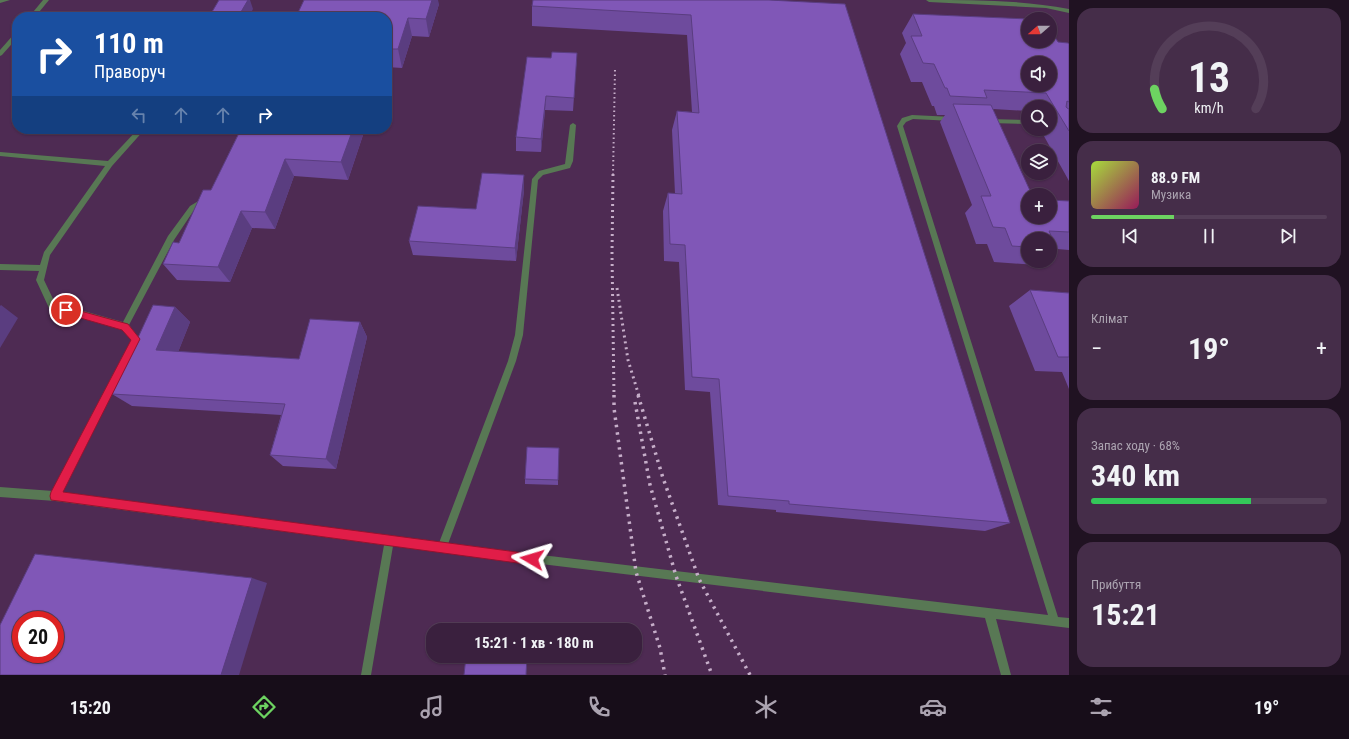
<!DOCTYPE html>
<html lang="uk">
<meta charset="utf-8">
<style>
:root{--surface:#3a203e;--page:#452d49;--text:#f1f3f6;--muted:#aba3b0;--line:#543e58;--accent:#6dd361}
body{margin:0;font-family:"Roboto Condensed",sans-serif;background:var(--page);color:var(--text);height:100vh;display:flex;flex-direction:column;font-size:15px;white-space:nowrap}
*{box-sizing:border-box;margin:0}
p{font-size:13px;color:var(--muted)}
.icon{flex:none;width:22px;height:22px;fill:none;stroke:currentColor;stroke-width:2;stroke-linecap:round;stroke-linejoin:round}
.map{position:relative;flex:1;overflow:hidden}
.sheet{display:flex;flex-direction:column;gap:8px;padding:8px;background:#201222;width:280px}
.sheet>*{flex:none}
.guide{position:absolute;left:12px;top:12px;width:380px;height:122px;border-radius:16px;box-shadow:0 1px 3px #0004,0 0 0 1px var(--line);background:#1a4fa0;color:#fff;overflow:hidden}
.needle{width:26px;rotate:250deg}
.controls{position:absolute;left:1021px;top:12px;display:grid;gap:8px}
.controls a{display:grid;place-items:center;width:36px;height:36px;border-radius:50%;background:var(--surface);box-shadow:0 1px 3px #0004,0 0 0 1px var(--line);font-size:20px}
.speed{position:absolute;left:12px;top:611px;display:flex;gap:8px;font-size:20px;font-weight:700;text-align:center}
.speed>*{display:grid;place-content:center;width:52px;height:52px;border-radius:50%;background:var(--surface);box-shadow:0 1px 3px #0004,0 0 0 1px var(--line);line-height:1}
.speed .limit{border:6px solid #d22;background:#fff;color:#111}
.pin{position:absolute;display:grid;place-items:center;width:34px;height:34px;color:#fff;margin:-17px;border:2px solid #fff;border-radius:50%;box-shadow:0 1px 4px #0007}
.me{position:absolute;width:44px;margin:-22px;rotate:277deg;stroke-linejoin:round;filter:drop-shadow(0 0 3px #0008)}
.turn{display:flex;align-items:center;gap:14px;height:84px;padding:0 16px;font-size:18px}
.turn .icon{width:52px;height:52px;stroke-width:2.5}
.turn b{display:block;font-size:28px;line-height:34px}
.lanes{display:flex;align-items:center;height:38px;padding:0 16px;background:#0003;justify-content:center;gap:20px;direction:ltr}
.lanes .off{opacity:.35}
.big{font-size:30px;font-weight:700;line-height:1.1}
.sheet .widget{flex:1;display:flex;flex-direction:column;justify-content:center;gap:6px;min-width:0;padding:0 14px;border-radius:16px;background:var(--page)}
.sheet .dial{align-items:center;gap:0}
.dial svg{height:104px;overflow:visible;fill:none;stroke:var(--line);stroke-width:7;stroke-linecap:round;text-anchor:middle}
.dial text{fill:var(--text);stroke:none}
.song{display:flex;align-items:center;gap:12px}
.cover{width:48px;height:48px;border-radius:6px;background:linear-gradient(135deg,hsl(80 70% 55%),hsl(330 70% 35%))}
.played{height:4px;border-radius:2px;background:linear-gradient(90deg,var(--accent) 35%,var(--line) 35%)}
.keys{display:flex;justify-content:space-around;direction:ltr}
.heat{display:flex;justify-content:space-between;align-items:center;font-size:22px;direction:ltr}
.charge{height:6px;border-radius:3px;background:linear-gradient(90deg,#34c759 68%,var(--line) 0)}
.trip{position:absolute;left:426px;top:623px;width:216px;height:40px;border-radius:16px;background:var(--surface);box-shadow:0 1px 3px #0004,0 0 0 1px var(--line);font-weight:700;line-height:40px;text-align:center}
.menu{display:flex;height:64px;justify-content:space-around;align-items:center;background:#170d19;color:var(--muted)}
.menu .icon{width:28px;height:28px}
.menu .selected{color:var(--accent)}
.menu b{font-size:18px;color:var(--text)}
main{display:flex;flex:1;min-height:0}
.map>svg:first-child{display:block}
.lines{fill:none;stroke-linecap:round;stroke-linejoin:round}
.service{fill:#587854;fill-rule:evenodd}
.minor{fill:#587854;fill-rule:evenodd}
.rail-far2{stroke:#c6aec9;stroke-width:2;stroke-dasharray:1.5 3;stroke-linecap:butt}
.rail-far1{stroke:#c6aec9;stroke-width:3;stroke-dasharray:2 4;stroke-linecap:butt}
.rail{stroke:#c6aec9;stroke-width:3.5;stroke-dasharray:2.5 5;stroke-linecap:butt}
.wall{fill:#6e4b9d}
.shaded-wall{fill:#5a3d80}
.building{fill:#8057b7;stroke:#5a3d80;fill-rule:evenodd}
.route{fill:#e11d48;stroke:#92132f}
</style>
<main>
<div class="map">
<svg width="1069" height="675" viewBox="0 0 1069 675">
<rect width="100%" height="100%" fill="#4e2b53"/>
<g class="lines">
<g class="service">
<path d="M0,0h10l-10,3z"/>
<path d="M43,0h6l-14,17h-6z"/>
<path d="M17,32v6l-15,17 -2,1v-6l15,-17z"/>
<path d="M912,115l41,2 3,2 -3,2 -40,-2 -7,3 -3,4 155,491 11,1v10l-73,-9 15,56h-10l-16,-57 -592,-72 -22,129h-10l23,-130 -329,-44 -55,-4v-10l53,4 79,-151 -10,-11 -73,-21 -13,-28 3,-9 -39,-1v-6l40,1 4,-13 61,-86 -105,-10v-4l108,9 30,-32h7l-33,37 -62,89 -6,25 11,23 68,19 45,-86 22,-30 15,-9 3,3 -14,10 -20,30 -45,85 11,14 -78,153 377,51 69,-182 7,-26 17,-156 7,-8 26,-7 5,-39 3,-2 3,2 -3,36 -3,7 -27,7 -5,5 -15,155 -7,26 -68,183 600,71 -151,-489 5,-8z"/>
<path d="M987,119l41,1v4l-39,-1 -3,-2z"/>
</g>
<path class="minor" d="M926,0c47,0 97,0 143,9v4l-23,-5 -117,-6z"/>
<path class="rail-far2" d="M613,175l2,-106"/>
<g class="rail-far1">
<path d="M613,174l-1,80 2,142"/>
<path d="M617,288l11,72 11,36"/>
</g>
<g class="rail">
<path d="M614,395v13l22,164 24,76 5,27"/>
<path d="M638,395l25,83 36,101 51,96"/>
<path d="M635,402l15,83 26,91 36,99"/>
</g>
</g>
<g class="wall">
<path d="M769,0l241,523 -25,8 -209,-19v-2l-58,-5 -8,-113 -25,-2 -6,-128 -15,-1 -1,-50 5,-18 7,1 -3,-64 5,-19 15,1 -5,-77 -155,-9v-20z"/>
<path d="M439,4l-10,33 -17,-1 -10,32 -15,-1v-50z"/>
<path d="M913,14l156,30v137l-29,-52h10v-22h-22v4l-35,-2 35,108 41,-16v49l-12,-1 -7,6v-16h-22v22h14l-5,4 -43,-3 -7,-18h-11l-11,-31 7,-8 -32,-83 5,-7h-8l-3,-9h-2l-10,-24h-11l-11,-28 6,-11 -4,-10z"/>
<path d="M577,53l-4,58 -28,-1 -4,42 -25,-1v-14z"/>
<path d="M241,129h124l-17,51 -54,-4 -19,53 -23,-1 -22,54 -53,-2 -14,-16 16,-21 32,-53z"/>
<path d="M524,190l-8,71 -103,-6 -4,-14 67,-32z"/>
<path d="M1030,290l39,3v96l-7,-17 -27,-1 -26,-65z"/>
<path d="M175,307l15,15 -12,30 121,7 61,-37 7,15 -31,132 -53,-3 -13,-11 11,-40 -149,-9 -20,-12z"/>
<path d="M525,479l33,1v5l-33,-1z"/>
</g>
<g class="shaded-wall">
<path d="M248,0h2l3,9 -4,8h-11z"/>
<path d="M432,0h6l1,4 -10,33 -3,-18z"/>
<path d="M408,18l4,18 -10,32 -4,-19z"/>
<path d="M546,96l-1,14 -4,42v-13z"/>
<path d="M353,129h12l-17,51 -7,-18z"/>
<path d="M285,159l9,17 -19,53 -10,-17z"/>
<path d="M524,175v15l-8,71 -1,-13z"/>
<path d="M241,211l11,17 -22,54 -12,-15z"/>
<path d="M1,305l17,13 -18,30v-42z"/>
<path d="M175,307l15,15 -17,43 -17,-15z"/>
<path d="M360,322l7,15 -31,132 -10,-10z"/>
<path d="M252,578l15,5 -28,92h-18z"/>
</g>
<g class="building">
<path d="M219,0h29l-10,17h-29z"/>
<path d="M304,0h128l-6,19 -18,-1 -10,31h-11v-32h-91z"/>
<path d="M533,0h236l76,4 165,519 -221,-19v-3l-61,-5 -9,-117 -27,-2 -7,-132 -15,-1 -2,-51 14,1 -5,-83 22,2 -8,-98 -159,-9z"/>
<path d="M913,14l115,5v22h22v-12l8,13 10,1 1,1v58l-2,-1 -1,6 1,1 2,1v22l-23,-38 -62,-3 3,8 -37,-2 -3,-8h-2l-11,-24 -11,-1 -12,-27h11zM1028,63h22v22h-22z"/>
<path d="M552,52l25,1 -3,45 -28,-2 -5,43 -25,-2 11,-80 24,1z"/>
<path d="M953,104l38,1 41,90h-4v22h22v-17l19,1v31l-20,-1 8,18 -7,-1v-9h-22v8l-16,-1 -7,-18 -12,-1 -12,-31h10z"/>
<path d="M241,129h112l-12,33 -56,-3 -20,53 -24,-1 -23,56 -55,-3 10,-22 6,1 24,-53h8z"/>
<path d="M482,173l42,2 -9,73 -106,-7 9,-35 58,3z"/>
<path d="M1030,290l39,3v64h-11z"/>
<path d="M153,305l22,2 -19,43 143,9 11,-40 50,3 -34,137 -56,-4 15,-51 -173,-10z"/>
<path d="M527,447l32,1 -1,32 -33,-1z"/>
<path d="M35,554l217,24 -31,97h-221v-50zM21,620h34v34h-34z"/>
<path d="M466,656h61l-1,19h-62z"/>
</g>
<path class="route" d="M66,307l62,17 12,15 -77,153 469,62 4,1 1,4 -1,4 -4,2 -481,-65 -1,-4 1,-4 80,-152 -9,-10 -59,-17 -1,-3 1,-2z"/>
</svg>
<div class="controls">
<a><svg class="needle" viewBox="-14 -14 28 28"><path d="M0-13l5 13h-10z" fill="#e53935"/><path d="M0 13l5-13h-10z" fill="#aba3b0"/></svg></a>
<a><svg class="icon" aria-label="sound" viewBox="0 0 24 24"><path d="M4 9h4l5-4v14l-5-4H4zM17 9q2 3 0 6"/></svg></a>
<a><svg class="icon" aria-label="search" viewBox="0 0 24 24"><circle cx="10" cy="10" r="6"/><path d="M15 15l6 6"/></svg></a>
<a><svg class="icon" aria-label="layers" viewBox="0 0 24 24"><path d="M12 4l9 5-9 5-9-5zM3 14l9 5 9-5"/></svg></a>
<a>+</a>
<a>−</a>
</div>
<div class="speed"><div class="limit">20</div></div>
<div class="pin" style="left:66px;top:310px;background:#d93025"><svg class="icon" aria-label="arrive" viewBox="0 0 24 24"><path d="M6 21V4h12l-3 4 3 4H6"/></svg></div>
<svg class="me" style="left:532px;top:559px" viewBox="-20 -20 40 40"><path d="M0-17L14 15 0 8-14 15z" fill="#e11d48" stroke="#fff" stroke-width="4"/></svg>
<div class="trip">15:21 · 1 хв · 180 m</div>
<div class="guide">
<div class="turn"><svg class="icon" aria-label="right" viewBox="0 0 24 24"><path d="M7 20v-9h11M14 6l5 5-5 5"/></svg><div><b>110 m</b>Праворуч</div></div>
<div class="lanes"><svg class="icon off" aria-label="left" viewBox="0 0 24 24"><path d="M17 20v-9H6M10 6l-5 5 5 5"/></svg><svg class="icon off" aria-label="ahead" viewBox="0 0 24 24"><path d="M12 20V5M6 11l6-6 6 6"/></svg><svg class="icon off" aria-label="ahead" viewBox="0 0 24 24"><path d="M12 20V5M6 11l6-6 6 6"/></svg><svg class="icon" aria-label="right" viewBox="0 0 24 24"><path d="M7 20v-9h11M14 6l5 5-5 5"/></svg></div>
</div>
</div>
<section class="sheet">
<div class="widget dial"><svg viewBox="0 0 100 80">
<path d="M14 69A42 42 0 1 1 86 69"/>
<path d="M14 69A42 42 0 0 1 8 54" stroke="#6dd361"/>
<text x="50" y="56" font-size="32" font-weight="700">13</text>
<text x="50" y="72" font-size="11">km/h</text>
</svg></div>
<div class="widget">
<div class="song"><i class="cover"></i><div><b>88.9 FM</b><p>Музика</p></div></div>
<div class="played"></div>
<div class="keys"><svg class="icon" aria-label="previous" viewBox="0 0 24 24"><path d="M18 5L8 12l10 7zM5 5v14"/></svg><svg class="icon" aria-label="pause" viewBox="0 0 24 24"><path d="M8 5v14M16 5v14"/></svg><svg class="icon" aria-label="next" viewBox="0 0 24 24"><path d="M6 5l10 7-10 7zM19 5v14"/></svg></div>
</div>
<div class="widget"><p>Клімат</p>
<div class="heat"><a>−</a><b class="big">19°</b><a>+</a></div>
</div>
<div class="widget"><p>Запас ходу · 68%</p><b class="big">340 km</b><div class="charge"></div></div>
<div class="widget"><p>Прибуття</p><b class="big">15:21</b></div>
</section>
</main>
<nav class="menu">
<b>15:20</b>
<svg class="icon selected" aria-label="directions" viewBox="0 0 24 24"><path d="M12 3l9 9-9 9-9-9zM9 14v-3h6M13 9l2 2-2 2"/></svg>
<svg class="icon" aria-label="music" viewBox="0 0 24 24"><path d="M9 18V5l10-2v13"/><circle cx="6" cy="18" r="3"/><circle cx="16" cy="16" r="3"/></svg>
<svg class="icon" aria-label="phone" viewBox="0 0 24 24"><path d="M5 4h4l2 5-3 2q2 4 5 5l2-3 5 2v4C11 20 4 13 5 4z"/></svg>
<svg class="icon" aria-label="climate" viewBox="0 0 24 24"><path d="M12 3v18M4 7l16 10M4 17L20 7"/></svg>
<svg class="icon" aria-label="car" viewBox="0 0 24 24"><path d="M5 17H2v-5l4-1 3-4h7l3 4 3 1v5h-3M9 17h6M6 11h13"/><circle cx="7" cy="17" r="2"/><circle cx="17" cy="17" r="2"/></svg>
<svg class="icon" aria-label="filters" viewBox="0 0 24 24"><path d="M4 7h16M4 17h16"/><circle cx="9" cy="7" r="2"/><circle cx="15" cy="17" r="2"/></svg>
<b>19°</b>
</nav>
